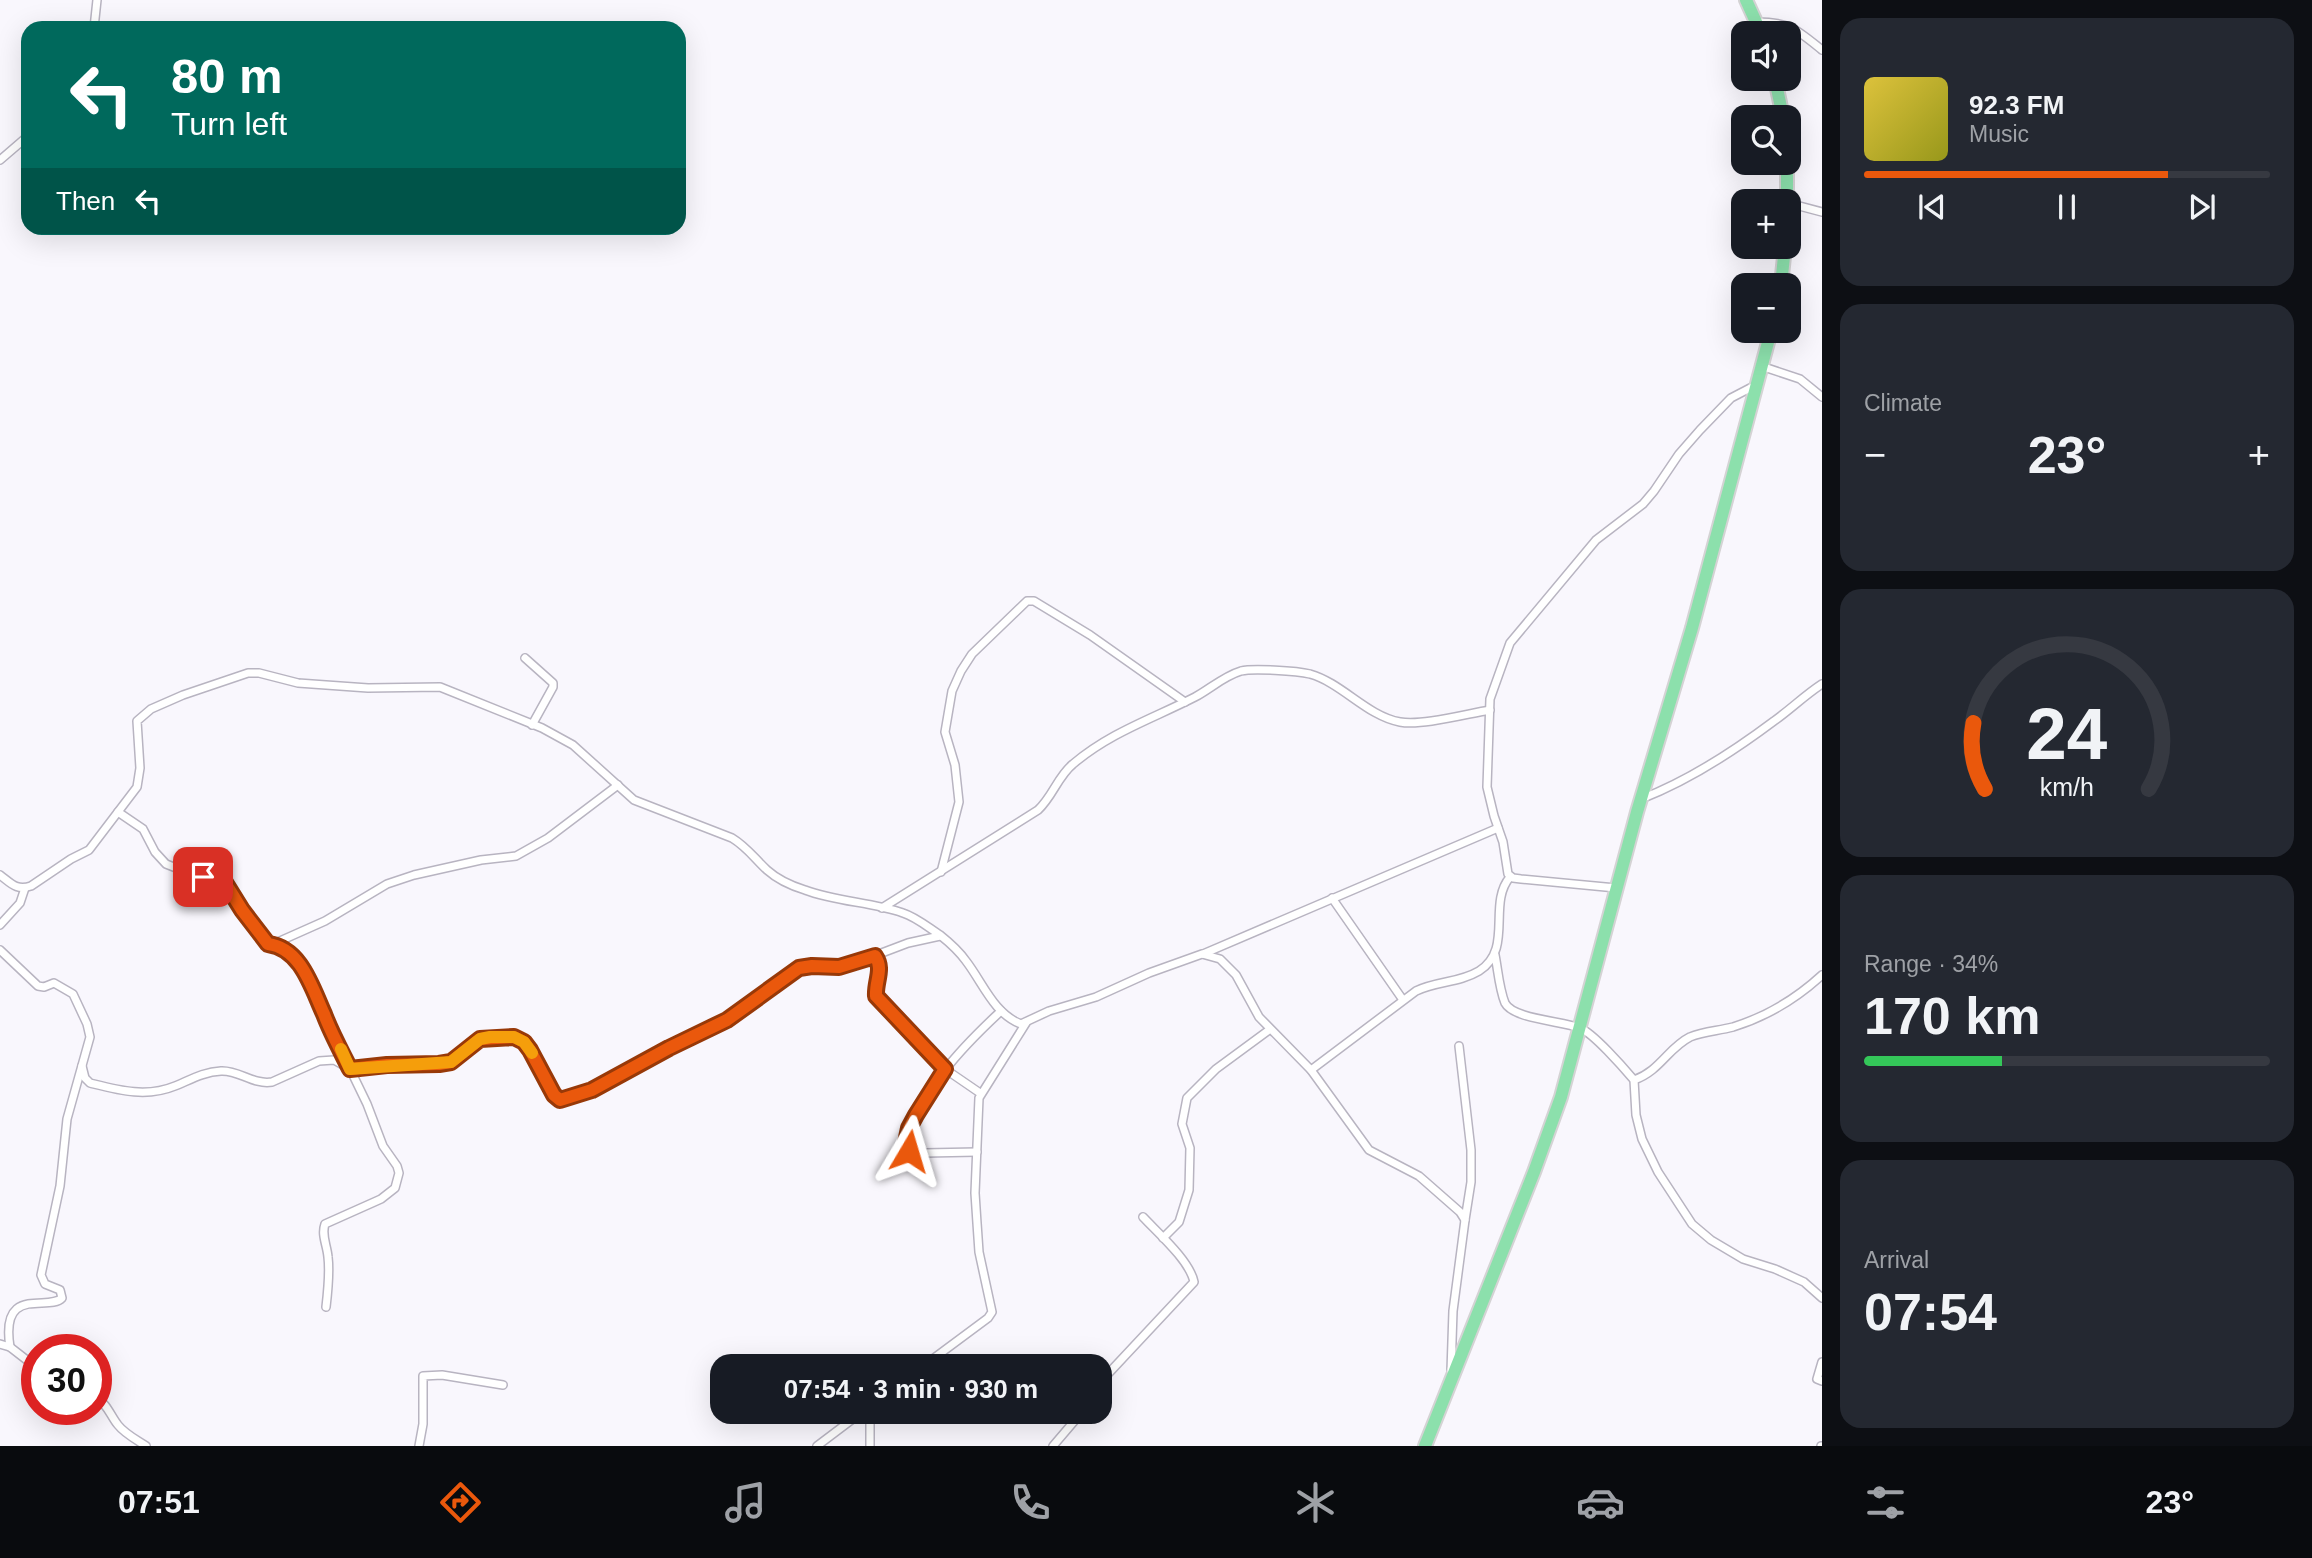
<!DOCTYPE html>
<meta charset="utf-8">
<style>
:root{--surface:#171b24;--page:#242831;--text:#f1f3f6;--muted:#9ea1a6;--line:#363941;--accent:#ea580c}
body{margin:0;font-family:Arial,sans-serif;background:var(--page);color:var(--text);height:100vh;display:flex;flex-direction:column;font-size:26px;white-space:nowrap}
*{box-sizing:border-box;margin:0}
p{font-size:23px;color:var(--muted)}
.icon{flex:none;width:38px;height:38px;fill:none;stroke:currentColor;stroke-width:2;stroke-linecap:round;stroke-linejoin:round}
.map{position:relative;flex:1;overflow:hidden}
.panel{display:flex;flex-direction:column;gap:18px;padding:18px;background:#0d0f14;width:490px}
.panel>*{flex:none}
.guide{position:absolute;left:21px;top:21px;width:665px;height:214px;border-radius:21px;box-shadow:0 7px 28px #0002;background:#00695c;color:#fff;overflow:hidden}
.buttons{position:absolute;left:1731px;top:21px;display:grid;gap:14px}
.buttons a{display:grid;place-items:center;width:70px;height:70px;border-radius:14px;background:var(--surface);box-shadow:0 7px 28px #0002;font-size:35px}
.speed{position:absolute;left:21px;top:1334px;display:flex;gap:14px;font-size:35px;font-weight:700;text-align:center}
.speed>*{display:grid;place-content:center;width:91px;height:91px;border-radius:50%;background:var(--surface);box-shadow:0 7px 28px #0002;line-height:1}
.speed .limit{border:10px solid #d22;background:#fff;color:#111}
.pin{position:absolute;display:grid;place-items:center;width:60px;height:60px;color:#fff;margin:-30px;border-radius:14px;box-shadow:0 4px 10px #0006}
.me{position:absolute;width:77px;margin:-38px;rotate:7deg;stroke-linejoin:round;filter:drop-shadow(0 0 5px #0008)}
.turn{display:flex;align-items:center;gap:24px;height:147px;padding:0 35px;font-size:32px}
.turn .icon{width:91px;height:91px;stroke-width:2.5}
.turn b{display:block;font-size:49px;line-height:60px}
.then{display:flex;align-items:center;height:66px;padding:0 35px;background:#0003;gap:14px;font-size:26px}
.big{font-size:52px;font-weight:800;line-height:1.1}
.panel .tile{flex:1;display:flex;flex-direction:column;justify-content:center;gap:10px;min-width:0;padding:0 24px;border-radius:21px;background:var(--page)}
.panel .dial{align-items:center;gap:0}
.dial svg{height:182px;overflow:visible;fill:none;stroke:var(--line);stroke-width:7;stroke-linecap:round;text-anchor:middle}
.dial text{fill:var(--text);stroke:none}
.song{display:flex;align-items:center;gap:21px}
.cover{width:84px;height:84px;border-radius:10px;background:linear-gradient(135deg,hsl(50 70% 55%),hsl(60 70% 35%))}
.played{height:7px;border-radius:4px;background:linear-gradient(90deg,var(--accent) 75%,var(--line) 75%)}
.keys{display:flex;justify-content:space-around;direction:ltr}
.heat{display:flex;justify-content:space-between;align-items:center;font-size:38px;direction:ltr}
.charge{height:10px;border-radius:5px;background:linear-gradient(90deg,#34c759 34%,var(--line) 0)}
.trip{position:absolute;left:710px;top:1354px;width:402px;height:70px;border-radius:21px;background:var(--surface);box-shadow:0 7px 28px #0002;font-weight:800;line-height:70px;text-align:center}
.tabs{display:flex;height:112px;justify-content:space-around;align-items:center;background:#090b0e;color:var(--muted)}
.tabs .icon{width:49px;height:49px}
.tabs .selected{color:var(--accent)}
.tabs b{font-size:32px;color:var(--text)}
main{display:flex;flex:1;min-height:0}
.map>svg:first-child{display:block}
.lines{fill:none;stroke-linecap:round;stroke-linejoin:round}
.street-casing{stroke:#b8b4c1;stroke-width:10}
.primary-casing{stroke:#d4d3d4;stroke-width:16}
.street{stroke:#fff;stroke-width:7}
.primary{stroke:#8ce0ac;stroke-width:12}
.route-casing{stroke:#983908;stroke-width:18}
.route{stroke:#ea580c;stroke-width:12}
.slow{stroke:#f59e0b;stroke-width:12}
</style>
<main>
<div class="map">
<svg width="1822" height="1446" viewBox="0 0 1822 1446">
<rect width="100%" height="100%" fill="#f9f7fd"/>
<g class="lines">
<defs>
<g id="street">
<path d="M1756,22c34,0 40,7 66,28"/>
<path d="M94,28l3,-28"/>
<path d="M0,160l28,-24"/>
<path d="M1788,203l34,9"/>
<path d="M1761,366l39,13 22,18"/>
<path d="M525,658l28,25v4l-21,38"/>
<path d="M1641,799c47,-18 93,-48 133,-78 17,-12 31,-26 48,-37"/>
<path d="M118,812l25,17 12,23 11,12 28,11 30,6 18,29 29,35 54,-24 62,-37 27,-9 67,-15 35,-4 32,-18 70,-53"/>
<path d="M941,872l18,-70 -4,-37 -10,-33 7,-41 9,-20 11,-17 55,-53h7l56,34 95,67"/>
<path d="M0,875c11,8 16,16 31,11l40,-27 18,-9 48,-63 3,-19 -3,-47 14,-12 32,-14 65,-22h11l39,10 70,5 72,-1 102,41 31,17 61,55 98,38c15,9 23,21 35,32 10,9 25,16 38,20 32,12 67,12 98,23 13,4 26,15 37,22 10,8 19,16 26,26 17,22 28,53 55,63l28,-13 47,-14 53,-24 53,-19 18,5 16,16 23,42 52,53 58,80 50,26 41,36 5,8 -12,91 -2,60"/>
<path d="M1616,888l-95,-9 -8,-1 -5,-4 -5,-32 -9,-26 -7,-29 3,-88 20,-56 86,-103 47,-36 11,-13 25,-37 21,-24 31,-32 25,-13"/>
<path d="M1332,898l71,102"/>
<path d="M882,908l156,-98c15,-14 20,-34 35,-46 38,-32 79,-45 122,-67 15,-8 29,-21 46,-26 12,-3 56,0 69,3 32,9 57,42 90,48 22,4 66,-8 90,-12"/>
<path d="M0,925l20,-22 5,-15"/>
<path d="M275,944l16,10 20,25 13,36 43,89 16,42 14,20 2,7 -4,15 -14,11 -56,25c-4,11 2,21 3,33 2,16 0,33 -2,50"/>
<path d="M0,950l38,36 6,1 10,-4 19,11 14,30 3,13 -23,82 -7,67 -19,89 4,9 15,6 2,8c-13,14 -62,-14 -52,49"/>
<path d="M1203,954l295,-126"/>
<path d="M1495,955c3,15 4,33 10,48 8,16 57,18 75,25 13,5 43,39 54,52l2,35 6,24 16,33 34,52 19,16 32,19 32,10 29,13 18,16"/>
<path d="M875,956l5,12 -4,28 69,73 35,24"/>
<path d="M1459,1046l12,104v32l-6,38"/>
<path d="M82,1066l3,12 5,5c28,7 56,15 85,3 15,-6 28,-14 46,-15 18,-1 32,14 51,11l47,-21 15,-1 16,9 36,-4 54,-1 11,-2 29,-23 34,-2 10,5 6,8 27,48 11,1 24,-9 77,-42 58,-28 72,-52 51,-3 58,-22 32,-7"/>
<path d="M1311,1070l105,-79c20,-10 43,-8 63,-20 35,-22 8,-67 31,-94"/>
<path d="M1634,1080c26,-9 34,-32 56,-43 14,-6 28,-6 43,-10 32,-10 64,-29 89,-52"/>
<path d="M977,1152l-52,1 -18,-3 -2,-3c15,-56 55,-98 96,-136"/>
<path d="M1163,1238l16,-16 10,-32 1,-42 -8,-24 5,-26 29,-29 53,-39"/>
<path d="M0,1344l10,3 27,21"/>
<path d="M1822,1362l-5,17 5,2"/>
<path d="M922,1367l66,-49 4,-6 -13,-60 -2,-29 -2,-30 4,-95 47,-75"/>
<path d="M1101,1390l5,-14 88,-94c-4,-21 -36,-49 -51,-65"/>
<path d="M96,1397c12,8 14,18 22,28 7,9 19,15 28,21"/>
<path d="M870,1412v34"/>
<path d="M419,1446l4,-22v-48l19,-1 61,10"/>
<path d="M817,1446l45,-34"/>
<path d="M1053,1446l29,-34"/>
<path d="M1821,1446h1"/>
</g>
<g id="primary">
<path d="M1746,0l15,33"/>
<path d="M1775,79l8,38"/>
<path d="M1787,201v-38"/>
<path d="M1781,285l4,-38"/>
<path d="M1425,1446l109,-274 27,-75 76,-285 55,-184 79,-297"/>
</g>
</defs>
<use href="#street" class="street-casing"/>
<use href="#primary" class="primary-casing"/>
<use href="#street" class="street"/>
<use href="#primary" class="primary"/>
</g>
<g class="lines">
<defs>
<path id="route" d="M203,877l21,4 18,29 26,34c33,4 44,44 56,70 7,19 17,37 26,55l37,-4 52,-1 12,-2 29,-23 34,-2 10,5 6,8 24,45 6,5 32,-10 77,-42 58,-28 72,-52 13,-2 27,1 36,-11c9,13 0,25 1,40l69,73 -29,46 -7,13 -4,19 4,4"/>
</defs>
<use href="#route" class="route-casing"/>
<use href="#route" class="route"/>
<path class="slow" d="M341,1049l9,20 101,-7 29,-23 10,-2h24l10,5 8,11"/>
</g>
</svg>
<div class="buttons">
<a><svg class="icon" aria-label="sound" viewBox="0 0 24 24"><path d="M4 9h4l5-4v14l-5-4H4zM17 9q2 3 0 6"/></svg></a>
<a><svg class="icon" aria-label="search" viewBox="0 0 24 24"><circle cx="10" cy="10" r="6"/><path d="M15 15l6 6"/></svg></a>
<a>+</a>
<a>−</a>
</div>
<div class="speed"><div class="limit">30</div></div>
<div class="pin" style="left:203px;top:877px;background:#d93025"><svg class="icon" aria-label="arrive" viewBox="0 0 24 24"><path d="M6 21V4h12l-3 4 3 4H6"/></svg></div>
<svg class="me" style="left:909px;top:1151px" viewBox="-20 -20 40 40"><path d="M0-17L14 15 0 8-14 15z" fill="#ea580c" stroke="#fff" stroke-width="4"/></svg>
<div class="trip">07:54 · 3 min · 930 m</div>
<div class="guide">
<div class="turn"><svg class="icon" aria-label="left" viewBox="0 0 24 24"><path d="M17 20v-9H6M10 6l-5 5 5 5"/></svg><div><b>80 m</b>Turn left</div></div>
<div class="then">Then<svg class="icon" aria-label="left" viewBox="0 0 24 24"><path d="M17 20v-9H6M10 6l-5 5 5 5"/></svg></div>
</div>
</div>
<section class="panel">
<div class="tile">
<div class="song"><i class="cover"></i><div><b>92.3 FM</b><p>Music</p></div></div>
<div class="played"></div>
<div class="keys"><svg class="icon" aria-label="previous" viewBox="0 0 24 24"><path d="M18 5L8 12l10 7zM5 5v14"/></svg><svg class="icon" aria-label="pause" viewBox="0 0 24 24"><path d="M8 5v14M16 5v14"/></svg><svg class="icon" aria-label="next" viewBox="0 0 24 24"><path d="M6 5l10 7-10 7zM19 5v14"/></svg></div>
</div>
<div class="tile"><p>Climate</p>
<div class="heat"><a>−</a><b class="big">23°</b><a>+</a></div>
</div>
<div class="tile dial"><svg viewBox="0 0 100 80">
<path d="M14 69A42 42 0 1 1 86 69"/>
<path d="M14 69A42 42 0 0 1 9 40" stroke="#ea580c"/>
<text x="50" y="56" font-size="32" font-weight="700">24</text>
<text x="50" y="72" font-size="11">km/h</text>
</svg></div>
<div class="tile"><p>Range · 34%</p><b class="big">170 km</b><div class="charge"></div></div>
<div class="tile"><p>Arrival</p><b class="big">07:54</b></div>
</section>
</main>
<nav class="tabs">
<b>07:51</b>
<svg class="icon selected" aria-label="directions" viewBox="0 0 24 24"><path d="M12 3l9 9-9 9-9-9zM9 14v-3h6M13 9l2 2-2 2"/></svg>
<svg class="icon" aria-label="music" viewBox="0 0 24 24"><path d="M9 18V5l10-2v13"/><circle cx="6" cy="18" r="3"/><circle cx="16" cy="16" r="3"/></svg>
<svg class="icon" aria-label="phone" viewBox="0 0 24 24"><path d="M5 4h4l2 5-3 2q2 4 5 5l2-3 5 2v4C11 20 4 13 5 4z"/></svg>
<svg class="icon" aria-label="climate" viewBox="0 0 24 24"><path d="M12 3v18M4 7l16 10M4 17L20 7"/></svg>
<svg class="icon" aria-label="car" viewBox="0 0 24 24"><path d="M5 17H2v-5l4-1 3-4h7l3 4 3 1v5h-3M9 17h6M6 11h13"/><circle cx="7" cy="17" r="2"/><circle cx="17" cy="17" r="2"/></svg>
<svg class="icon" aria-label="filters" viewBox="0 0 24 24"><path d="M4 7h16M4 17h16"/><circle cx="9" cy="7" r="2"/><circle cx="15" cy="17" r="2"/></svg>
<b>23°</b>
</nav>
